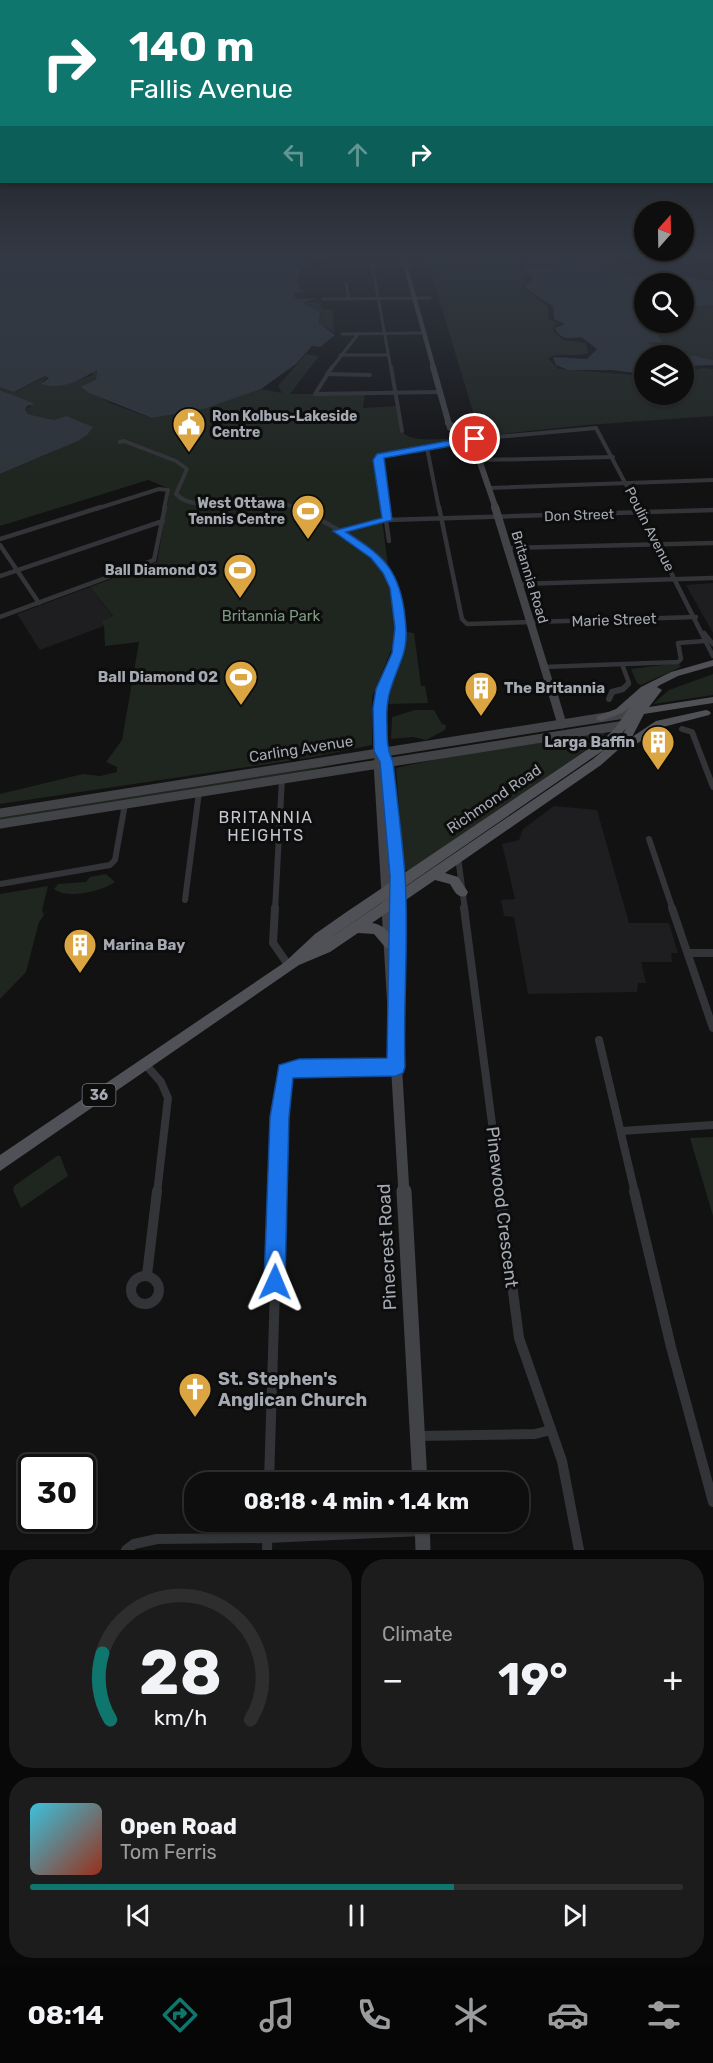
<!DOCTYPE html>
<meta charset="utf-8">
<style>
:root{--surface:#0e0e0e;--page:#1c1c1c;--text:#f1f3f6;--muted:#9b9c9e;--line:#2e2e2e;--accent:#0f766e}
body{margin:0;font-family:Rubik,sans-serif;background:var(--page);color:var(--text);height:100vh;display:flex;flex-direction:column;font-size:22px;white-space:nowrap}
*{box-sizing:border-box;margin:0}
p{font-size:20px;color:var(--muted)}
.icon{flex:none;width:33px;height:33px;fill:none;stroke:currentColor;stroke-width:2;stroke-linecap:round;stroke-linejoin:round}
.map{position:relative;height:1550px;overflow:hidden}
.details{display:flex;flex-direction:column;gap:9px;padding:9px;background:#080808;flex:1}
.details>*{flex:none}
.hud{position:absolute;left:0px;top:0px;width:714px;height:183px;box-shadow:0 2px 4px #0004,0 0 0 2px var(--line);background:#0f766e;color:#fff;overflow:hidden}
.needle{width:39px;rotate:20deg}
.controls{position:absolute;left:634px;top:201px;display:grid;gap:12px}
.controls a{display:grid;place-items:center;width:60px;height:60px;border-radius:50%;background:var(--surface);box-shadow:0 2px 4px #0004,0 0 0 2px var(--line);font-size:30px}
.speed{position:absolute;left:18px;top:1454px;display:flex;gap:12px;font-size:30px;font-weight:700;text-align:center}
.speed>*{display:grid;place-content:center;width:78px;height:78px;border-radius:50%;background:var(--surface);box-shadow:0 2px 4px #0004,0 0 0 2px var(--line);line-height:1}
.speed .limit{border:3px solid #111;border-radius:9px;background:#fff;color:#111}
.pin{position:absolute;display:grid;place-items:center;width:51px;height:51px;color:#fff;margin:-26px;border:3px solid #fff;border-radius:50%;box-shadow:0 2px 6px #0007}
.me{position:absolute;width:66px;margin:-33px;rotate:1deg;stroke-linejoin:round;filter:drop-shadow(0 0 4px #0008)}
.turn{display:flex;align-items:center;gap:21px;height:126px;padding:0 30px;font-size:27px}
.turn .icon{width:78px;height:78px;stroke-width:2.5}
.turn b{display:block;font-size:42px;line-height:51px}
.lanes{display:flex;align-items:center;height:57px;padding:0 30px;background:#0003;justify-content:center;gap:30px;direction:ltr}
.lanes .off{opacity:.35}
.big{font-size:45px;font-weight:700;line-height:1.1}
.details .widget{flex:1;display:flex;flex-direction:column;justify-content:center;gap:9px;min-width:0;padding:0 21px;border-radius:24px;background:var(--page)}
.details .dial{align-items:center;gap:0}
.dial svg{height:156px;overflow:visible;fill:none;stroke:var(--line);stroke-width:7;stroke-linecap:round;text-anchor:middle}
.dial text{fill:var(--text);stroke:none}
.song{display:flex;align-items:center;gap:18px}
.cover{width:72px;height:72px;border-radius:9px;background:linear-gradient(135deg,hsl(190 70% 55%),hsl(10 70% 35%))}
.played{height:6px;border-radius:3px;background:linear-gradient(90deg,var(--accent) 65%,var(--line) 65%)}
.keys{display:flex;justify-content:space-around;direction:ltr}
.heat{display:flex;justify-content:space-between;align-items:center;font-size:33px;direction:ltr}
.details .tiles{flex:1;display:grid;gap:9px;grid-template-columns:1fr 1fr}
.widget:last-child{grid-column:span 2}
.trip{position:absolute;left:184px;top:1472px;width:345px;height:60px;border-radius:24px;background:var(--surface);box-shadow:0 2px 4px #0004,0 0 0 2px var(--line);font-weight:700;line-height:60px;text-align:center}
.tab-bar{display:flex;height:96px;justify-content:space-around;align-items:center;background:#060606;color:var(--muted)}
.tab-bar .icon{width:42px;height:42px}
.tab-bar .current{color:var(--accent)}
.tab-bar b{font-size:27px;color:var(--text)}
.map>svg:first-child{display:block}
.built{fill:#1e1e20}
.green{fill:#1f251f}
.water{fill:#2d343a}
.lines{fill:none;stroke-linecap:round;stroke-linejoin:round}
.street-far5{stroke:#333438;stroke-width:3}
.street-far4{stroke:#333438;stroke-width:4}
.street-far3{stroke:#333438;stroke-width:4.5}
.street-far2{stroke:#333438;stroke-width:6}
.street-far1{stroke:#333438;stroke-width:8}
.street{stroke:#333438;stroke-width:10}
.secondary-far5{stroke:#424347;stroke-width:4.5}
.secondary-far4{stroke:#424347;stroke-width:6}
.secondary-far3{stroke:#424347;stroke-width:8}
.secondary-far2{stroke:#424347;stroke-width:9}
.secondary-far1{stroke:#424347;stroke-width:11}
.secondary{stroke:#424347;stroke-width:15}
.primary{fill:#505156;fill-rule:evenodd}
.route{fill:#1a73e8;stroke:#114b97;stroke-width:1.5}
.labels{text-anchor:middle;stroke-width:6;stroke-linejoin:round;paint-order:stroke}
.far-poi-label{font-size:14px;font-weight:bold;fill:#a5a9b2;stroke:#0d0d0e;text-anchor:end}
.far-street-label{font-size:14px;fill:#a5a9b2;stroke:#0d0d0e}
.shield{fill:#0d0d0e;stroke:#777a81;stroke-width:1.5}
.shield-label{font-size:14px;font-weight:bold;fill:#a5a9b2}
.park-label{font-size:15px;fill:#7e9b80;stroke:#0d0d0e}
.street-label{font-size:15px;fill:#a5a9b2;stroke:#0d0d0e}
.poi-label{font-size:15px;font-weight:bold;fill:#a5a9b2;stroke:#0d0d0e;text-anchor:end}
.neighbourhood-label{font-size:16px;letter-spacing:1.5px;fill:#c5c8cf;stroke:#0d0d0e}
.near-street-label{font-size:18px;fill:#a5a9b2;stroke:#0d0d0e}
.near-poi-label{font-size:18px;font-weight:bold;fill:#a5a9b2;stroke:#0d0d0e;text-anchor:start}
</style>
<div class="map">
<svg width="713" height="1550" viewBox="0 0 713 1550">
<rect width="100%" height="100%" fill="#121213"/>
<g class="built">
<path d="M713,583v50l-27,-48z"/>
<path d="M90,587l23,30 -12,6 3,3 -64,24 -23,-36z"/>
<path d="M554,806l43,4 32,113h40l9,30h-7l1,9h-31l5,21h-8l-1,9 -109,2 -14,-77 -10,-1 -3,-16 14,-1 -13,-55 17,-4 4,-11z"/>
</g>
<g class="green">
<path d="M604,262l10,4 90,12c-18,0 -93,0 -100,-16z"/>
<path d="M519,265l8,9 -6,13 27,20 1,12 10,4 -5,3 -1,5 11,9 22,3 2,10c-14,5 -27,-2 -40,5l10,11 87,7v18h39v-22l20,-4 9,1v47l-126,9 -104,11 -15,-1 -10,-5 17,5 10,-12 -9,-1 -47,-156z"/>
<path d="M322,301l-1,4 2,4 10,1 1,22 -15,-9 2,-8 -19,-12z"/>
<path d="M713,305v55l-17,-4 -37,-2 -13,-12 7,-1 17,-12 -9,-6 23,-1v-15z"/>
<path d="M306,354l13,2 -29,38h75l-2,14 34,-2c1,7 1,18 5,25 7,13 44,7 57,7l-72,14 -13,5 22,171 -2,15 -22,54v48l-64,13 -308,46v-10l83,-20 17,2 17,-4v-5l-11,-5 16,-22 17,-98 -34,4 -1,-20 -3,-4 12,-6 -23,-29 67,-25 13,-73 -22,-9 -148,46v-52l57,-24 9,-34 -12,4 -26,-6 -3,-4 8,-6 -33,-14v-3l15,5 32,-16 -5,7 13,3 19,-4 18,-7 1,-5h4l-1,8 -14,9 28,16 42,15 52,-9 57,-20 21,4 -4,-7z"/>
<path d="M407,632l7,1 7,53h4l3,17 -39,1c1,-25 13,-47 18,-72z"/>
<path d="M678,663l3,4 -40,18 -4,-2 -6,-14z"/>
<path d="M713,674v21l-60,9 16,-14z"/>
<path d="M415,710h19l8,14 4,1 -1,5 -19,10 -13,-3 -22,2 1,-22z"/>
<path d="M606,733l-17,15 -157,107 -24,16 -4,-2 -8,-101 60,-13z"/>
<path d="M365,758l-64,14 -301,48v-4z"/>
<path d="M106,874l9,8c-13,9 -47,18 -61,7l4,-5 28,-2 4,-5z"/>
<path d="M48,886l-6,24 2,5 -5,7 -13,50 -26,27v-105z"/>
<path d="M713,1137v79l-23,-78z"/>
<path d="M57,1156h3l8,20 -47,32 -8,-18 1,-4z"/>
</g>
<g class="water">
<path d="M0,257h310l-13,22 2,9 5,4h-9l-1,3 2,4 23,-1 -17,5 18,9 -1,11 16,12 -15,12 -8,-1 -16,18 -35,25 -57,20 -52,9 -63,-25 -8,-6 15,-8 1,-9c-16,9 -34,21 -56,14l8,-6 -4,-2 -31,16 -14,-5z"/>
<path d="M548,263h55l2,5 24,7 47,1 37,5v24l-29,2v-23h-39v38l16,1 8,3 1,3 -11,7 3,6h-15l10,7 2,5 37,2 17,4v5l-29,1v-10h-39v18l-33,-4h-44l-12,-5 -3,-8 34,2 10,-10 -16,-12c-12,2 -21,3 -26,-9l10,-4 -11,-5 -1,-13 -26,-17 -2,-4 9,-6 -13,-13 25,3 12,-3z"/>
<path d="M0,390l35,14 -8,2 -2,4 3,4 26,6 12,-4 27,11 -6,8 -9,6 -78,33z"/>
</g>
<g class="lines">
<g class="street-far5">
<path d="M372,264l19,105"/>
<path d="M325,265l297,-5"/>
<path d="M346,284l3,15"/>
<path d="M323,299l107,-1"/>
<path d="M342,334l81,-1"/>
<path d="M340,355h48"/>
<path d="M331,369l27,-35"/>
</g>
<g class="street-far4">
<path d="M332,367l-17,27 124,-2"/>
<path d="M391,367l11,64"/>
<path d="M327,374l43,1"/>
<path d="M120,442l4,-1 52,20 11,8 -11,25c19,20 57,3 81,4 14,1 28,5 41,11"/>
<path d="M427,448l12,61"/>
<path d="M481,460l132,-3"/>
<path d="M490,488l223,-8"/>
<path d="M96,509l63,-20 9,1 -4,19"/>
<path d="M385,509l-7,-49 2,-4 95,-17 121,-11 43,81"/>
</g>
<g class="street-far3">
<path d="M294,507c60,27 122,65 105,141 -3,13 -11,25 -16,38"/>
<path d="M384,507l5,34"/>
<path d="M439,507l23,112 5,5 229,-7"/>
<path d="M638,507l75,149"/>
<path d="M338,531l49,-11 326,-10"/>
<path d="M0,539l101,-32"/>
<path d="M0,545l39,58"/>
<path d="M508,548l205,-5"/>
<path d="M0,576l163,-55"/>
<path d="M519,584l194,-6"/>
<path d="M0,617l154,-57 11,-53"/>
<path d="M704,633l9,11"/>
<path d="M622,664l7,19 -3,3"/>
<path d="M543,667l135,-5 3,-3 -3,-16 27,-2"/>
</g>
<g class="street-far2">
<path d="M609,699l3,-7 11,-3 5,-5"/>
<path d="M682,729l10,3 21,55"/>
<path d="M381,751l-2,-41 5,-26"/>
<path d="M649,839l24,71"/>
<path d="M458,857l7,53"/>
<path d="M0,884l110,-19 5,-5 10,-56"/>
<path d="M185,900l14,-108"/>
<path d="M275,910l7,-132"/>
</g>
<g class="street-far1">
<path d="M275,908l-2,35 16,23"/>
<path d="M464,908l37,285"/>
<path d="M672,908l41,120"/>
<path d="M690,953h23"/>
<path d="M599,1040l36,153"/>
<path d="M145,1064l16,18 7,16 -11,95"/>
<path d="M621,1131l92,-6"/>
<path d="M278,1193l2,-76 5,-46 14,-3 97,-1"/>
</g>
<g class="street">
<path d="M500,1191l19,147 43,123 17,89"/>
<path d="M634,1191l37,156 42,155"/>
<path d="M147,1275l10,-84"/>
<circle cx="145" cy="1290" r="14"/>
<path d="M418,1436l117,-2 16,-4"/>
<path d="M269,1482l9,-291"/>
<path d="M126,1550l8,-6 23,-5 111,-1 154,-7"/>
<path d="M267,1550l1,-29"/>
</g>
<path class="secondary-far5" d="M405,264l29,105"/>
<g class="secondary-far4">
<path d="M433,367l17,61"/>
<path d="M448,423l25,19 23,67"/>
</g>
<path class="secondary-far3" d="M495,507l55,179"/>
<g class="secondary-far2">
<path d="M550,684l12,40"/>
<path d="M381,751l-3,12 9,147"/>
<path d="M384,756l3,6 10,114v34"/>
<path d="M0,813l631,-100"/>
<path d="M0,824l625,-99"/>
</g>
<g class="secondary-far1">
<path d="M387,908l17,285"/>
<path d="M396,984l1,-76"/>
</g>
<g class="secondary">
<path d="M404,1191l16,291"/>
<path d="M422,1521l1,29"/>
</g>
<path class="primary" d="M713,660v6l-35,10 -18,9 -3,2 5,3 -13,17 64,-10v6l-69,11 -12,23 24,-16 50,-11 3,1 2,2 -2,2 -46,12 -36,23 -8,-1 -18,16 -156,108 13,4 10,15 -2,4c-9,3 -12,-6 -16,-12l-15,-4 -63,43c11,1 19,10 23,20l-2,4 -4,2 -4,-2 -11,-13 -16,-1 -28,19 -31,13 -299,206v-16l285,-193 30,-28 30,-21 261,-176 10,-10 13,-19 -7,5 -21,8 -3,-1 -2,-2 2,-2 18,-7 25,-22 30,-15zM627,727l-5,8 -29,24 -273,186 294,-202z"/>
</g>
<linearGradient id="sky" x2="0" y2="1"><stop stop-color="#0a0a0a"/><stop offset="0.54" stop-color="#333944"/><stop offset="1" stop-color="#333944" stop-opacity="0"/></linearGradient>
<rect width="713" height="474" fill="url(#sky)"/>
<path class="route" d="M475,436l3,1v4l-94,17 8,62 -46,12c35,23 51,34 58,77 2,16 4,31 -1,46 -10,29 -18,38 -16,71 0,13 0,24 6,36 4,37 9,75 12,113 4,64 -2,128 0,192l-2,6 -7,3 -103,2 -4,39 -4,165 -3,7 -7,3 -7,-3 -4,-7 6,-165 9,-52 20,-6 88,-1 3,-182 -10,-114 -6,-11 -1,-43 3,-19 16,-36 3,-25 -5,-40 -7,-15 -12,-15 -38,-27 49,-13 -9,-58 4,-6z"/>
<defs>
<symbol id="civic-pin" viewBox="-11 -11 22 30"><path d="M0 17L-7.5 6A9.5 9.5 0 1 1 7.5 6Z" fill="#dba642" stroke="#0d0d0e"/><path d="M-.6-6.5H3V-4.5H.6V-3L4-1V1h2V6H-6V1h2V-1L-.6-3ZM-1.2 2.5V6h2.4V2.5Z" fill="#fff"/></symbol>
<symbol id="stadium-pin" viewBox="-11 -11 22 30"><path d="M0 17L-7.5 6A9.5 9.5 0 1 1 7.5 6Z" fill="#dba642" stroke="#0d0d0e"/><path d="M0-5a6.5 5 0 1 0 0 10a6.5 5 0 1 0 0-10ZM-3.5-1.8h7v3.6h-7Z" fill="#fff"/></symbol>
<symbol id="building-pin" viewBox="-11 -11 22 30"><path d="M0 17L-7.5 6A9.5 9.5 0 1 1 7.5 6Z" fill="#dba642" stroke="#0d0d0e"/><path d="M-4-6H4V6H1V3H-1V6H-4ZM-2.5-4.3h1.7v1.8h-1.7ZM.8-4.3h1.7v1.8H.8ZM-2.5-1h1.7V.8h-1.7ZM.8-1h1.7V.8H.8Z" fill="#fff"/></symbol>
<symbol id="church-pin" viewBox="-11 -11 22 30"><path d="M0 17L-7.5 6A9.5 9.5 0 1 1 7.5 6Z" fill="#dba642" stroke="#0d0d0e"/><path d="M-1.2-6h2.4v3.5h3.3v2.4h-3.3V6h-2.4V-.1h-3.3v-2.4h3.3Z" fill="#fff"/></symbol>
</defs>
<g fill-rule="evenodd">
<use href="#civic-pin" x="170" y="405" width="38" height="52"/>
<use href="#stadium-pin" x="289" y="492" width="38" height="52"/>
<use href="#stadium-pin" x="221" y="551" width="38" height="52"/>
<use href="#stadium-pin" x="222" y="658" width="38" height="52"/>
<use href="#building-pin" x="462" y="669" width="38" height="52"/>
<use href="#building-pin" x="639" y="723" width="38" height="52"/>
<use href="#building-pin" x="61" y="926" width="38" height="52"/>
<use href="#church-pin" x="176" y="1370" width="38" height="52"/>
</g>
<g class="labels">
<g class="far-poi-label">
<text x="212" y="421" text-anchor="start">Ron Kolbus-Lakeside<tspan x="212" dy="16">Centre</tspan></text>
<text x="285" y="508">West Ottawa<tspan x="285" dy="16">Tennis Centre</tspan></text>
<text x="217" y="575">Ball Diamond 03</text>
</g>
<g class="far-street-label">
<text transform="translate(579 515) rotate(-2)" y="5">Don Street</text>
<text transform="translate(650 529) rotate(63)" y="5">Poulin Avenue</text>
<text transform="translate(530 577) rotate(73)" y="5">Britannia Road</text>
</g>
<rect class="shield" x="82.5" y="1084" width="33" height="22" rx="4.5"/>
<g class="shield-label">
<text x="99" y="1100">36</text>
</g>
<g class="park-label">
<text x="271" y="621">Britannia Park</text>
</g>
<g class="street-label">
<text transform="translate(614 620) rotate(-2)" y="5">Marie Street</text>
<text transform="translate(301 749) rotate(-9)" y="5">Carling Avenue</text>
<text transform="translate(494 799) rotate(-34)" y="5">Richmond Road</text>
</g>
<g class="poi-label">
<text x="218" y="682">Ball Diamond 02</text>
<text x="504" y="693" text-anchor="start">The Britannia</text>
<text x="635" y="747">Larga Baffin</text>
<text x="103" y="950" text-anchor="start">Marina Bay</text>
</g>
<g class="neighbourhood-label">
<text x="266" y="823">BRITANNIA<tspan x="266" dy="18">HEIGHTS</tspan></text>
</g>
<g class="near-street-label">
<text transform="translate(502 1207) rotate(83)" y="6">Pinewood Crescent</text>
<text transform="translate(387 1247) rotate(-93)" y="6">Pinecrest Road</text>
</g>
<g class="near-poi-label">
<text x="218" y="1385">St. Stephen's<tspan x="218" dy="21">Anglican Church</tspan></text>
</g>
</g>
</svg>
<div class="controls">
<a><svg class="needle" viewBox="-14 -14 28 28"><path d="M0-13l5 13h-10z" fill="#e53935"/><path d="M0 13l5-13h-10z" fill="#9b9c9e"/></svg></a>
<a><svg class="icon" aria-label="search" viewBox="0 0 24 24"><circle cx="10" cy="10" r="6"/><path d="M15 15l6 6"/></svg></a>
<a><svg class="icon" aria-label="layers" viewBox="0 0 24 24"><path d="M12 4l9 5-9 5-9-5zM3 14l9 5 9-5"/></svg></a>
</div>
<div class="speed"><div class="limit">30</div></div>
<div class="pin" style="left:475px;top:439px;background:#d93025"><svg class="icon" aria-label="arrive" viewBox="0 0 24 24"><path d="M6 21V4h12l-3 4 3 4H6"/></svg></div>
<svg class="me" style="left:275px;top:1282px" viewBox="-20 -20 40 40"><path d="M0-17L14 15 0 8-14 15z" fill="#1a73e8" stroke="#fff" stroke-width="4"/></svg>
<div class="trip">08:18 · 4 min · 1.4 km</div>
<div class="hud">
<div class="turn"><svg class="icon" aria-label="right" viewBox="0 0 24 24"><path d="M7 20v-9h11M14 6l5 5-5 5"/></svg><div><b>140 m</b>Fallis Avenue</div></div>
<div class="lanes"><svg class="icon off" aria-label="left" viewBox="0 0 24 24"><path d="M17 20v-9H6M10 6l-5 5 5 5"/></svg><svg class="icon off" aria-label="ahead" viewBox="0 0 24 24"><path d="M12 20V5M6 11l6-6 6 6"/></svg><svg class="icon" aria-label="right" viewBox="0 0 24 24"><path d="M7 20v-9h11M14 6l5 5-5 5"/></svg></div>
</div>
</div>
<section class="details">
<div class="tiles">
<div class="widget dial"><svg viewBox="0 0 100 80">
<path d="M14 69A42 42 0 1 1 86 69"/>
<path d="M14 69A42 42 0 0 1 10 35" stroke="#0f766e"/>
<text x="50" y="56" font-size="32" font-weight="700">28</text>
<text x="50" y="72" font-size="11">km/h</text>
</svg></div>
<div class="widget"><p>Climate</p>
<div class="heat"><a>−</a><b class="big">19°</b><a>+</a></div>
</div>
<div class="widget">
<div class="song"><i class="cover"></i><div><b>Open Road</b><p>Tom Ferris</p></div></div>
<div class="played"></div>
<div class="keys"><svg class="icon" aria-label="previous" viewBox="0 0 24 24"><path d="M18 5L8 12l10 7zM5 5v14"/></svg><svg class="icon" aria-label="pause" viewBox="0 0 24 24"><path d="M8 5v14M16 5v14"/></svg><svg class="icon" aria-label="next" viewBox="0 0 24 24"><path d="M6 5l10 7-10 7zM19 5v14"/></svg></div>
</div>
</div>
</section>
<nav class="tab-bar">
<b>08:14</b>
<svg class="icon current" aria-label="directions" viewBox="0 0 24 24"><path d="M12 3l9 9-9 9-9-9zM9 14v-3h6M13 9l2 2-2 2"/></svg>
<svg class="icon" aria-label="music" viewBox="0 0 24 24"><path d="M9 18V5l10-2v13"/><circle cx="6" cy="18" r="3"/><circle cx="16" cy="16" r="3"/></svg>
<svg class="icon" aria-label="phone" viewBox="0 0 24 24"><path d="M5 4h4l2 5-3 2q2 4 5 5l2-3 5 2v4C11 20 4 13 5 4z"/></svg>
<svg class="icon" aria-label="climate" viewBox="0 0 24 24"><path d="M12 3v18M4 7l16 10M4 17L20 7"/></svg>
<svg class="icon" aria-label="car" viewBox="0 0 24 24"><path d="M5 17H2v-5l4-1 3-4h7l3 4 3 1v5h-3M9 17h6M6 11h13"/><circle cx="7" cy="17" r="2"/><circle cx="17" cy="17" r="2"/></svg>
<svg class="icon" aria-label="filters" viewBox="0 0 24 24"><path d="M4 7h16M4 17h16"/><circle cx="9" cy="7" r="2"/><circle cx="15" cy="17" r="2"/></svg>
</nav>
